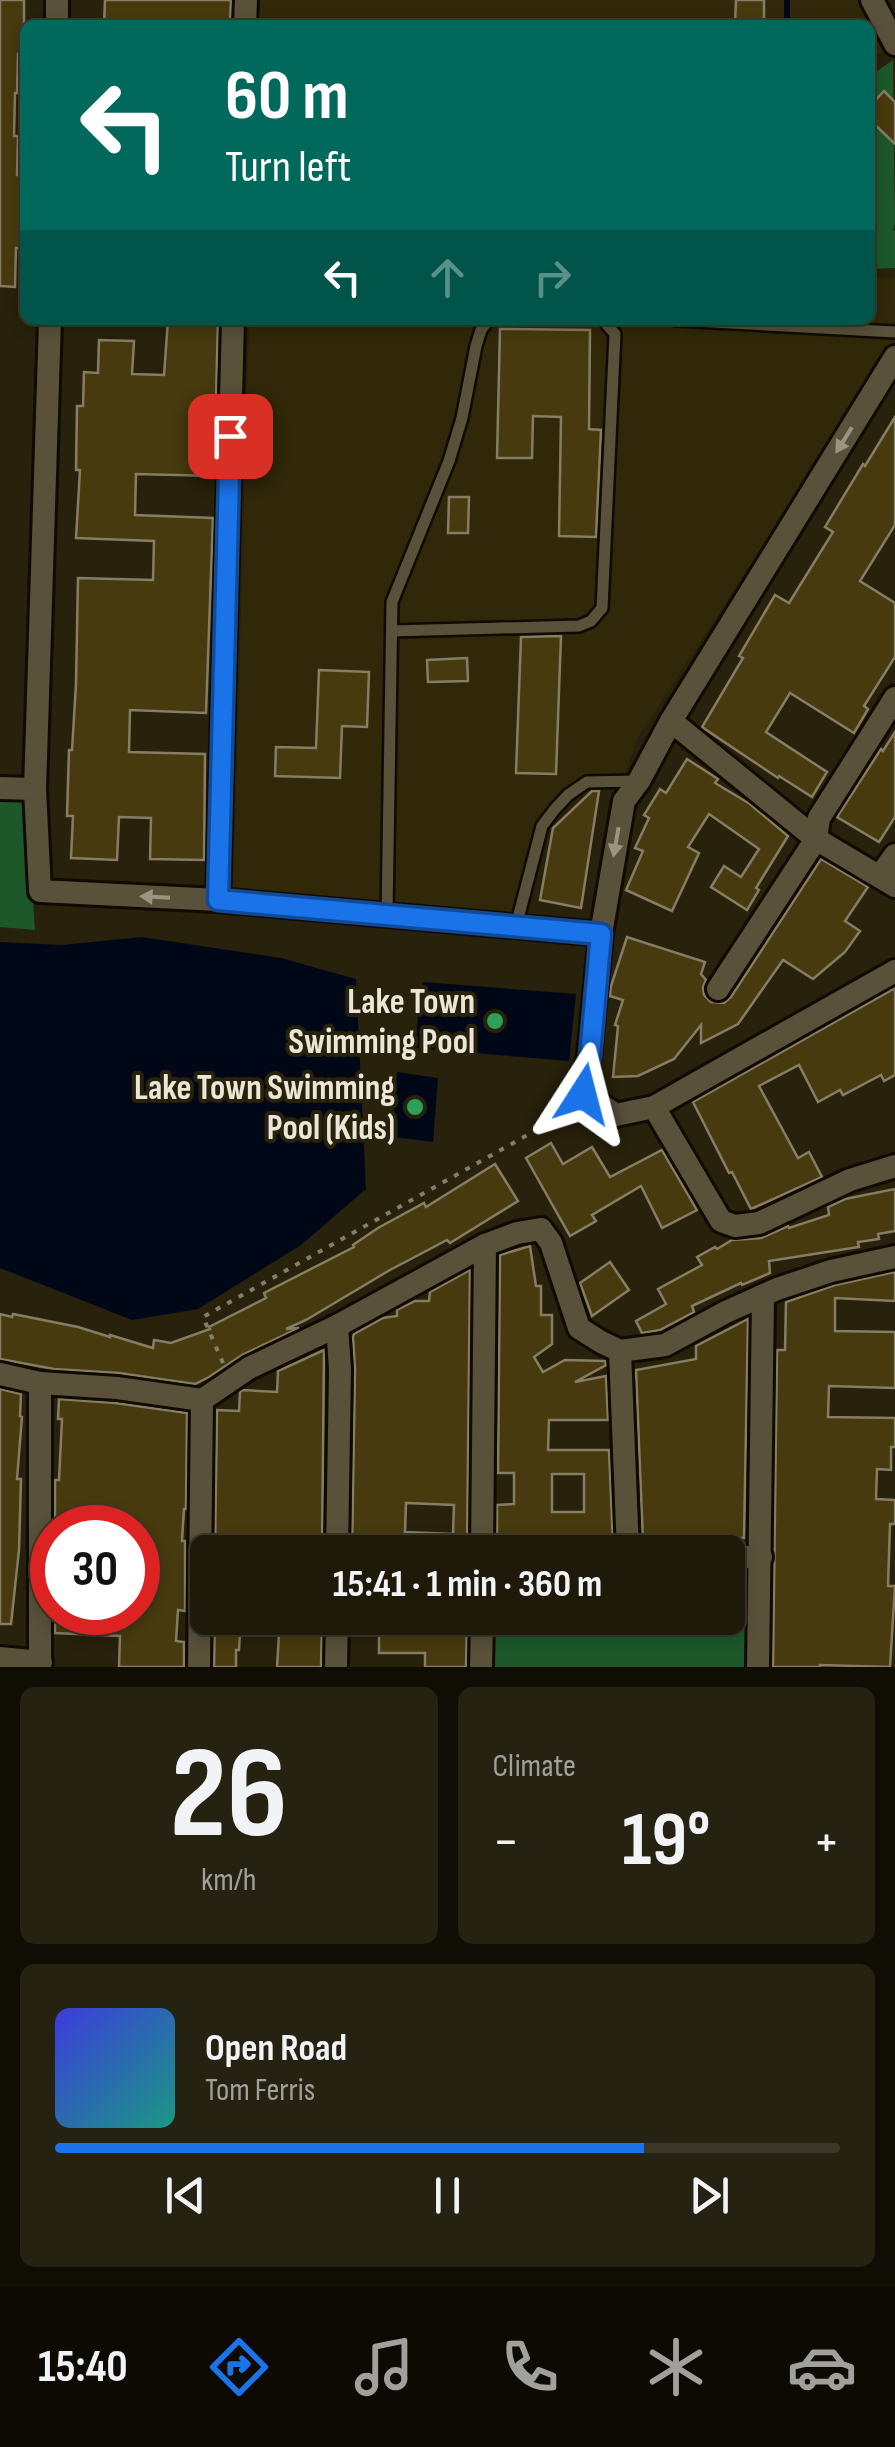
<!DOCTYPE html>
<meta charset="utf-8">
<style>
:root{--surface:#1e1908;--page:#262212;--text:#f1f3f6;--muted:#a1a09c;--line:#3c3829;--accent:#1a73e8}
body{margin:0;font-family:"Sofia Sans Condensed",sans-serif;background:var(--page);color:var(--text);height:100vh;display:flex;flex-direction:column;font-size:38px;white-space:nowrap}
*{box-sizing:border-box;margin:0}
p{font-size:32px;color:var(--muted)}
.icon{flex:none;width:55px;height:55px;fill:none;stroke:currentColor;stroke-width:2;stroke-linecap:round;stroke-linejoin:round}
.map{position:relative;height:1667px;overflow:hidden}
.details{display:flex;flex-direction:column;gap:20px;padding:20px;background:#100e04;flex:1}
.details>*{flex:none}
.banner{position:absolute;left:20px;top:20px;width:855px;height:305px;border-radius:15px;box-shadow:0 5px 15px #0003,0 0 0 2px var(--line);background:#00695c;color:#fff;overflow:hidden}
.speed{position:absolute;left:30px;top:1505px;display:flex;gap:20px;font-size:50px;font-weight:700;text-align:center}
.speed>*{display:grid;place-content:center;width:130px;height:130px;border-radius:50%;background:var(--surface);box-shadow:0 5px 15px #0003,0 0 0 2px var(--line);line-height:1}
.speed .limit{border:15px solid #d22;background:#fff;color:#111}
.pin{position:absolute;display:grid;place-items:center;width:85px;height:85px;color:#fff;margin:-42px;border-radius:20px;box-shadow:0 5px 15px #0006}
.me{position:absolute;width:110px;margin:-55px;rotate:9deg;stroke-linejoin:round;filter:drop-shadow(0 0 8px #0008)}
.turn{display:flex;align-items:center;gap:35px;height:210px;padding:0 40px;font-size:45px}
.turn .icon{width:130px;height:130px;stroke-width:2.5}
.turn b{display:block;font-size:70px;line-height:85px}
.lanes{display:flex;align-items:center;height:95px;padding:0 40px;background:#0003;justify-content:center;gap:50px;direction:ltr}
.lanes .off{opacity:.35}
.big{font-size:75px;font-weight:700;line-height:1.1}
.details .widget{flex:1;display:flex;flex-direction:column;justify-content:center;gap:15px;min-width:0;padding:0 35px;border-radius:15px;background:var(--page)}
.details .dial{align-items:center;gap:0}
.dial b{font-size:130px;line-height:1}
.song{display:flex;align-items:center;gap:30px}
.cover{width:120px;height:120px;border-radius:15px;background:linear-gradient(135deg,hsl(240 70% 55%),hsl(170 70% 35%))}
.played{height:10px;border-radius:5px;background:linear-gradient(90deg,var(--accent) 75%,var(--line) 75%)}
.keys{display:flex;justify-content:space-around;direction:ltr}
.heat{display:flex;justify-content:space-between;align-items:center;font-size:55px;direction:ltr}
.details .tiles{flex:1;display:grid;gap:20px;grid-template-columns:1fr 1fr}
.widget:last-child{grid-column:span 2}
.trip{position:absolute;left:190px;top:1535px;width:555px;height:100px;border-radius:15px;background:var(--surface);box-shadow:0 5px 15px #0003,0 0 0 2px var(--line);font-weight:700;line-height:100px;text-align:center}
.tabs{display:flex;height:160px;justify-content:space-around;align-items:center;background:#0c0a03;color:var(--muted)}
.tabs .icon{width:70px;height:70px}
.tabs .selected{color:var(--accent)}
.tabs b{font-size:45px;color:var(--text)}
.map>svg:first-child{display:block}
.built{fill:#31280a}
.green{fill:#1c582a}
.water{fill:#000818}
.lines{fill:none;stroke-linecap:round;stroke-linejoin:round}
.stream{stroke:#000818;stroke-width:6}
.building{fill:#473a0e;stroke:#867d65;stroke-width:2.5;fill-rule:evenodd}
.lane-casing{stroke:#110a00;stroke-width:16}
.street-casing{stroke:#110a00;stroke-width:28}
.path{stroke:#837e6c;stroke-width:4;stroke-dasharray:5 8;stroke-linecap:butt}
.lane{stroke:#59513a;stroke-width:11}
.street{stroke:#59513a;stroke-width:22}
.oneway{fill:#9a9481}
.route-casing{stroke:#114b97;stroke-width:25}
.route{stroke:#1a73e8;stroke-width:18}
.leisure-dot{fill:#2e9e5b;stroke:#28210b;stroke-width:4}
.labels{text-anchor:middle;stroke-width:8;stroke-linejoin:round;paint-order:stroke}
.poi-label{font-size:35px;font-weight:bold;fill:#eae6d8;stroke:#28210b;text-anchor:end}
</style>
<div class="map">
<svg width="895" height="1667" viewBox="0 0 895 1667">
<rect width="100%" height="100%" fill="#28210b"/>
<g class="built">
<path d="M259,0h604l24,51 -17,6v-32h-611z"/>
<path d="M895,277v69l-257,391 -14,41h-42l-48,53 -20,85 -281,-26 16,-570h621v-42z"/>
</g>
<g class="green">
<path d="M893,60l2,164 -2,5 2,2v37l-25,1v-193z"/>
<path d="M0,797l26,1 9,132 -35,-3z"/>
<path d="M728,1565h20l1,102h-259l2,-49h236z"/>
</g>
<g class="water">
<path d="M142,937l139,21 75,21 10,210 -65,56 -103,64 -66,11 -132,-52v-326l61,3z"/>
<path d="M423,982l153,12 -7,67 -155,-13z"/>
<path d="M397,1072l41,6 -5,64 -41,-5z"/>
</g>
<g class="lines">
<path class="stream" d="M787,0v19l9,6"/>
</g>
<g class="building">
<path d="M0,0h24v54h-6l-1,39h-2l-1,43h4l-1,39h4l-1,73h-4l-1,39 -15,-1z"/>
<path d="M105,0h126l-1,25h-126z"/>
<path d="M736,0h28v25h-29z"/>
<path d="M884,91l11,11v42l-25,-24v-14z"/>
<path d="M168,320h50l-4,156 -78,-2 -1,41 78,3 -7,195 -76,-3 -1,42 76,2 -1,106 -54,-1 1,-41 -32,-1 -2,43 -46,-2 2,-42h-6l2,-66h3l4,-66 2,-106 75,2 1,-39 -78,-3 4,-68h-4l1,-64h6l1,-34 14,1 1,-33 35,1 -2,33 32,1z"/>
<path d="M500,329l90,1 -1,99 12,1 -5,107 -37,-1 2,-119 -28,-1 -1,42h-35z"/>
<path d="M895,417v108l-35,56 35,22v54l-31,49 4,3 -14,24 -64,-40 -24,39 61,40 -15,25 -33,-21 -1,2 -76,-51 41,-69 -4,-2 36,-61 14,8 44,-71 -8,-5 38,-63 2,2z"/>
<path d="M449,497h20l-1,36h-20z"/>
<path d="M561,636l-5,138 -40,-1 5,-136z"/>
<path d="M467,658l1,23 -40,1 -1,-22z"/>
<path d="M319,670l50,2 -2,55 -25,-1 -2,52 -65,-2 1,-29 40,1z"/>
<path d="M895,732v85l-16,25 -42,-25 44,-68 2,2z"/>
<path d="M687,759l31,20 -3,4 35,21 38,32 -32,52 3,2 -12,20 -36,-23 13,-21 17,11 18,-28 -50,-35 -21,33 11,6 -27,58 -46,-21 17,-39 -8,-3 14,-30 -5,-3 16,-26 6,4z"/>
<path d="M592,791h7l-18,117 -41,-8 13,-72z"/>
<path d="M821,859l47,28 -23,34 15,10 -15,21 -32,27 -30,-19 -45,64 -37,19v-18l-27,34 -36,17 -25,1 5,-51 -3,-1 8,-25 -13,-4 1,-10 16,-49 78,25 -4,12 5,6 -3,7 1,8 7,7 13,1 7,-6z"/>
<path d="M895,988v87l-11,6 -3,-6 -38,20 -3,-5 -22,12 -19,-37 -40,21 39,72 11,-6 13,25 -71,32 -19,-37 -3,1 -36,-71z"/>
<path d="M551,1143l12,21 29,-17 18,30 52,-27 35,60 -35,18 -21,-42 -49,29 4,6 -26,15 -44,-78z"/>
<path d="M495,1164l23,37 -68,42 -3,-3 -57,30 -84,50 -20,9 13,-1 -57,27 -33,22 -14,7 -76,-11 -65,-4 -54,-10v-45l12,3 1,-3 65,13 32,10v-2l43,13 1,-8 17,3 39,-14 -1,-2 57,-29 -2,-5 90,-46 -1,-2 25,-17 46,-25 2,4z"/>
<path d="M895,1189v42l-17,3 1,5 -21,3 1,5 -90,14 1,12 -28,12 -1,-2 -49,23 2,6 -34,18 -18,3 -6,-12 30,-17 -8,-15 44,-24 -5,-8 18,-10 2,2 15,-9 29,-2 27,-12 1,2 40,-13 -1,-8 17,-8z"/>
<path d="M530,1246l6,40h5v29h11v29l-18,13 9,15 22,-12 40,1 1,4 -31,17 31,-6 2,44h-59l-1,30h61l4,94h-68v7h-48v-46l17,-1v-31h-16l2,-218zM552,1474h32v38h-32z"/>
<path d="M610,1262l19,28 -37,26 -12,-33z"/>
<path d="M470,1270l-3,282h-115l3,-183 -2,-32 1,-3 29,-16 14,-2v-6l18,-9h14l1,-9zM406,1503l48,2 -1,29 -48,-2z"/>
<path d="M895,1272v29l-60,-3v33l60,1v56l-66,-2 -1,31 67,1v29h-4v23l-14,-1 -1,30 19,1v24h-5l-2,62h7l-5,81 -70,-2v2h-47l4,-317h8l1,-48 49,-17z"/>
<path d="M748,1319l-4,219 -63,-1v5h-38l-7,-172 60,-11v-13z"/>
<path d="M324,1350l-2,202h-107l2,-142 22,1 1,-19 3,-2 34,2 1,-21z"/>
<path d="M0,1389l21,5 -1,22 2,1 -5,62h4l-2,71 -8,74h-11z"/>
<path d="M59,1399l56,4 72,10 -1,96h-2l-2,32h3v70l-7,-1 -2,31 8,1v25h-65l1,-31 -65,-3v-21h83v-84h-83v-48h4l3,-61h-4z"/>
<path d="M215,1618h26l-2,32h-3v17h-22z"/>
<path d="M280,1618h42l-1,49h-44z"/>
<path d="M379,1618h88l-1,49h-41v-14h-46z"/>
</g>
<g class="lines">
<defs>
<g id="lane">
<path d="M676,320l219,12"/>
<path d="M392,631l187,-5 12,-5 11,-13 13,-274 -12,-14"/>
<path d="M387,915l5,-313 57,-141 13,-43 14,-72 5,-16 7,-10"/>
<path d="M516,926l26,-100 13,-17 13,-14 19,-13 49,-1"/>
</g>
<g id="street">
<path d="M872,0l23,44"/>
<path d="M57,25v-25"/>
<path d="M245,25l1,-25"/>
<path d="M50,320l-15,469 5,102 178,9 383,34"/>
<path d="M895,357l-224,364 -32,60 -15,20 -23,133 -12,122 -6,37 33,22 38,-8 241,-136"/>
<path d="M671,721l145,118 79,47"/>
<path d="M0,788l35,1"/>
<path d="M880,876l15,-21"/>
<path d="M218,900l15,-580"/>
<path d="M718,989l98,-150 3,-21 76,-120"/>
<path d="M654,1107l67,114 14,5 24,-3 91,-43 45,-14"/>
<path d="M337,1326l3,43 -3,183"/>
<path d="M620,1351l8,201"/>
<path d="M0,1374l40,9 77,5 85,12 47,-32 88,-42 148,-81 32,-12 24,-4 10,14 28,85 22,14 19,9 45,-6 61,-33 51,-23 54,-18 64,-14"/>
<path d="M40,1383v284"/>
<path d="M482,1552l3,-307"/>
<path d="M728,1557h33"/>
<path d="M0,1658l41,4"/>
<path d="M199,1667l3,-267"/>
<path d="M336,1667l1,-49"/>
<path d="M481,1667l1,-49"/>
<path d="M758,1667l5,-370"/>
</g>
</defs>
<use href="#lane" class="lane-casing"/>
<use href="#street" class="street-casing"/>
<path class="path" d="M223,1363l-20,-46 312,-175 37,-21 18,-16"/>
<use href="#lane" class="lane"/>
<use href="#street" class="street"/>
</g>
<defs><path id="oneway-solid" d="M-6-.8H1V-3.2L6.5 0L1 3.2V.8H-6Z" transform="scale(2.5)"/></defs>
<g class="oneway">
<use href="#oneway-solid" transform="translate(844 440) rotate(122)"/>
<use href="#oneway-solid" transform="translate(616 842) rotate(100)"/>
<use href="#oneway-solid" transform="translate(155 897) rotate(-177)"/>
</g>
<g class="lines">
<defs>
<path id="route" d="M230,436l-12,464 383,34 -11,122 -7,38"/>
</defs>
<use href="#route" class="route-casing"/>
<use href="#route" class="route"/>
</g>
<g class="leisure-dot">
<circle cx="495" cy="1021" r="10"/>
<circle cx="415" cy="1107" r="10"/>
</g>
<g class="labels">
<g class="poi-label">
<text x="475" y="1013">Lake Town<tspan x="475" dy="40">Swimming Pool</tspan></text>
<text x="395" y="1099">Lake Town Swimming<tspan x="395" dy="40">Pool (Kids)</tspan></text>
</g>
</g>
</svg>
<div class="speed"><div class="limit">30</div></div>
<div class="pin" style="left:230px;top:436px;background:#d93025"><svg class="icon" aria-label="arrive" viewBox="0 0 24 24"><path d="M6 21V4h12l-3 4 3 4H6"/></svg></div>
<svg class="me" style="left:583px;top:1094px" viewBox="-20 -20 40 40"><path d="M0-17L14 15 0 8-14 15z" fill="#1a73e8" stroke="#fff" stroke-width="4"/></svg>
<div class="trip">15:41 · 1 min · 360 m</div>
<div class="banner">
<div class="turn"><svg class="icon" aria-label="left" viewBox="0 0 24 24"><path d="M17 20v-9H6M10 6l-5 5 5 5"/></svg><div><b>60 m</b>Turn left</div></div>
<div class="lanes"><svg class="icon" aria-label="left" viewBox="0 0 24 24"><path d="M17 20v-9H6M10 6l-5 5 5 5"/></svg><svg class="icon off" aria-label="ahead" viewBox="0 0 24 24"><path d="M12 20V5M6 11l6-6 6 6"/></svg><svg class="icon off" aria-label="right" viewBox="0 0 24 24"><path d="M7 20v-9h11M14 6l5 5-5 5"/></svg></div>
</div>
</div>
<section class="details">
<div class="tiles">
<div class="widget dial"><b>26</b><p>km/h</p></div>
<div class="widget"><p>Climate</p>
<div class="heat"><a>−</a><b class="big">19°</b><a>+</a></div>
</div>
<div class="widget">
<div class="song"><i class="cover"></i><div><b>Open Road</b><p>Tom Ferris</p></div></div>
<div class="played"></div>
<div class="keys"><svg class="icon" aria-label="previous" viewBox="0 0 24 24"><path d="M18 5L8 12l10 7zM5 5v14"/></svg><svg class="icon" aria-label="pause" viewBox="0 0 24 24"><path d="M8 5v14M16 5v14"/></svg><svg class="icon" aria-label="next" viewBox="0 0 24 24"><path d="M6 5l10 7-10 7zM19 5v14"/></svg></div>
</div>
</div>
</section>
<nav class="tabs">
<b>15:40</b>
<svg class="icon selected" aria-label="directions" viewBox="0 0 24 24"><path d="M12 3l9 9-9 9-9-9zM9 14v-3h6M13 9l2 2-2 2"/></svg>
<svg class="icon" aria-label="music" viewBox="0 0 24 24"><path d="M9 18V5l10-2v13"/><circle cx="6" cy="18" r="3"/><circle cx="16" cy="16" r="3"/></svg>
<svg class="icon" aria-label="phone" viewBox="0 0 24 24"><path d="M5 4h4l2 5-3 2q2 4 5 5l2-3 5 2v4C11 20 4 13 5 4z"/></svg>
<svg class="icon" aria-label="climate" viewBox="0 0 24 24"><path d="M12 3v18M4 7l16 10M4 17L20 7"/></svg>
<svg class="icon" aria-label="car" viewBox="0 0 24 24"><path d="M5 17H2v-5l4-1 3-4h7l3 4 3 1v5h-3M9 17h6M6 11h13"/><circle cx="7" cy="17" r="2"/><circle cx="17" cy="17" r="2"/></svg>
</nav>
